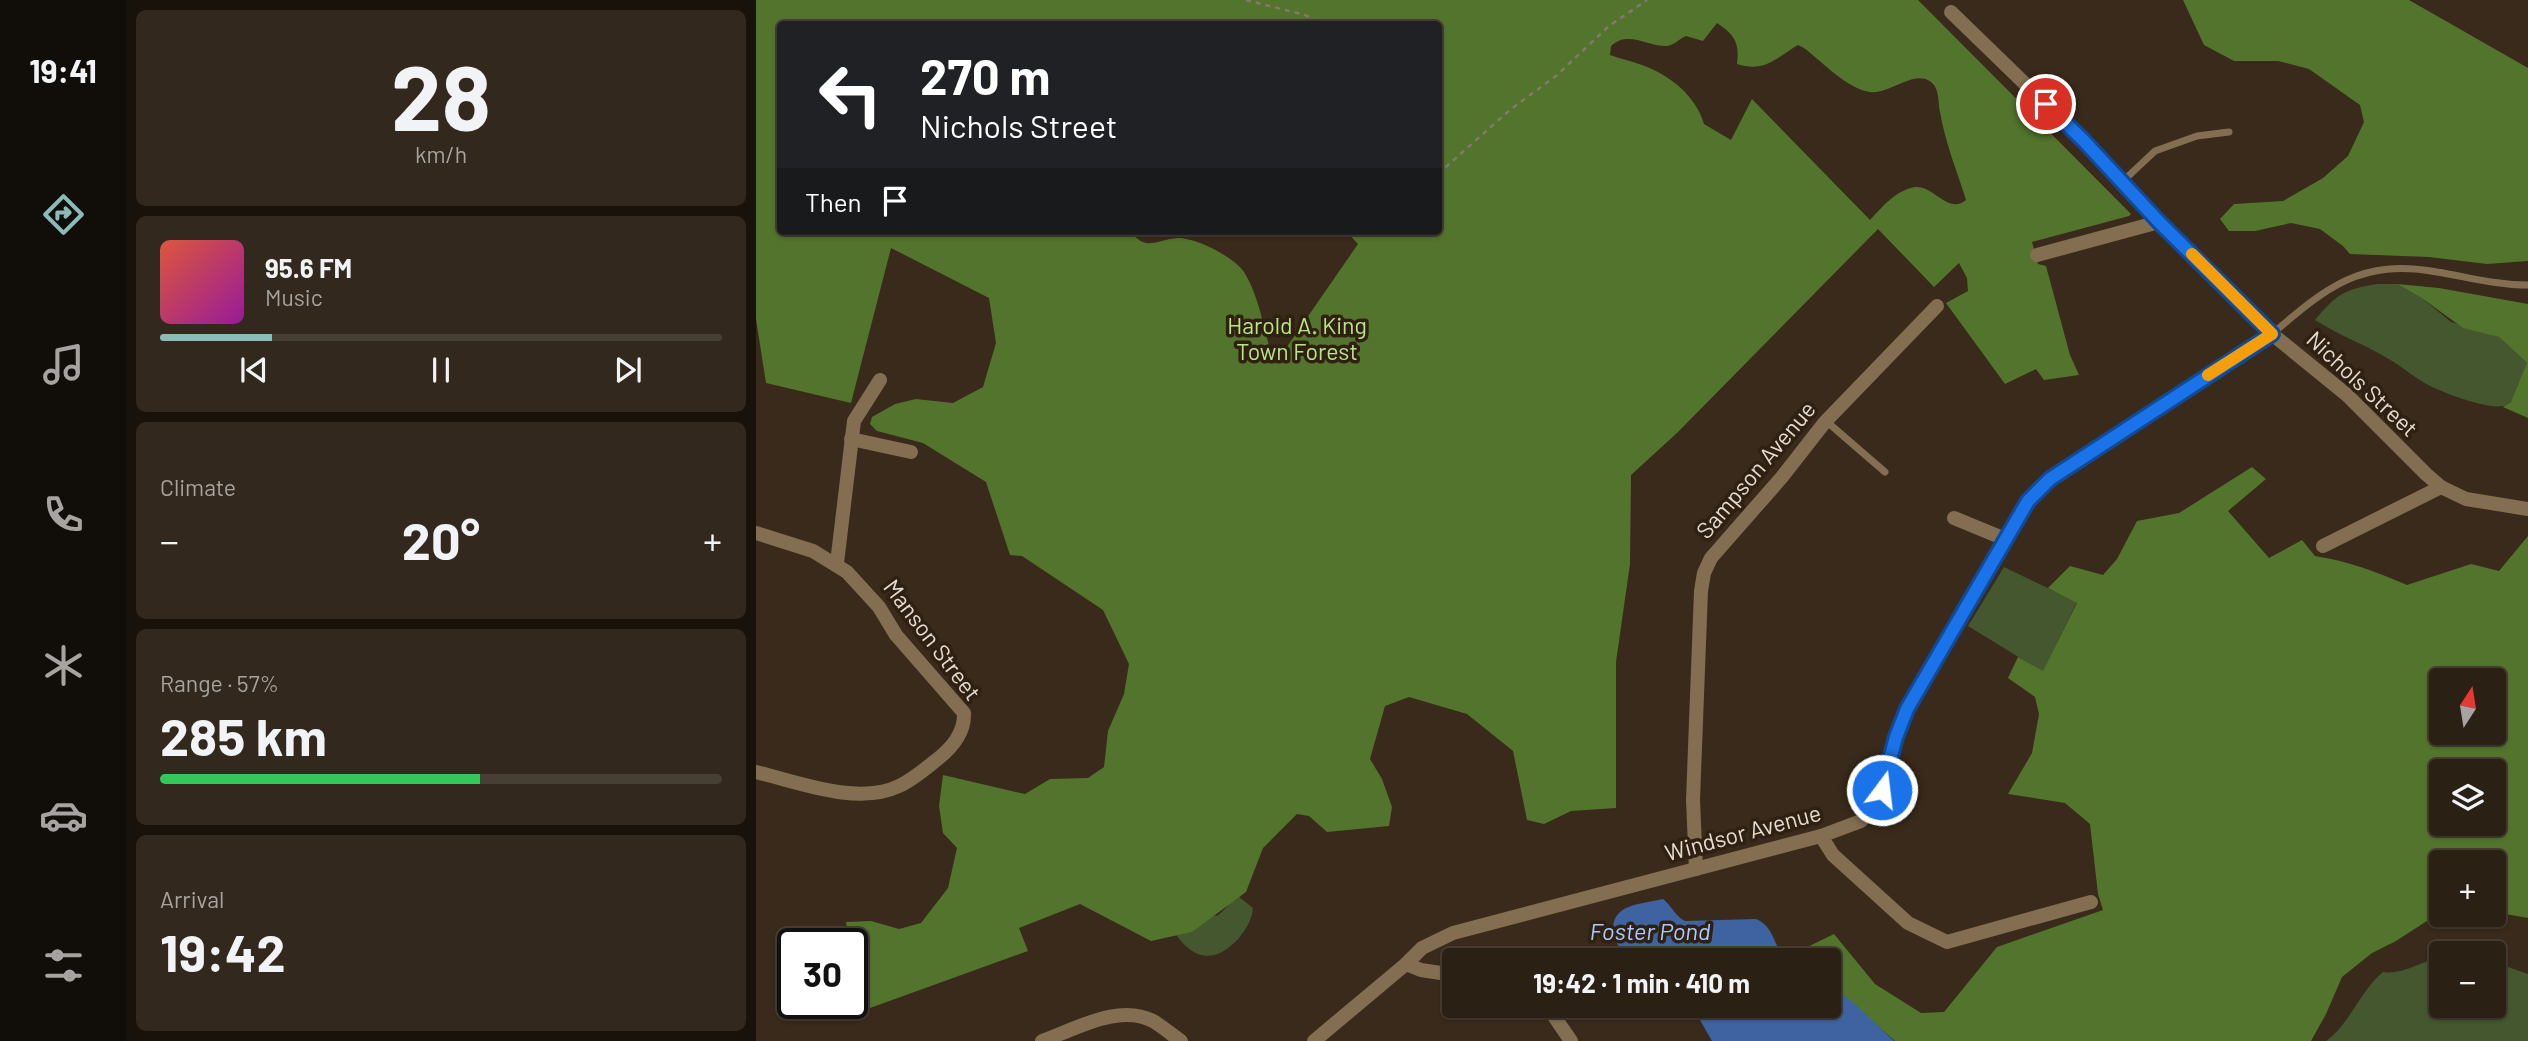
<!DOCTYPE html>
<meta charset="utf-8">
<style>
:root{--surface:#2b2014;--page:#33281d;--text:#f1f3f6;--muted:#a6a3a0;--line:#473e34;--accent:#8bbbb9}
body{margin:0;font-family:Barlow,sans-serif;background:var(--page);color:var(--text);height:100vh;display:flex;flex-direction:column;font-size:26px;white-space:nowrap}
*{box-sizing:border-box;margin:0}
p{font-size:23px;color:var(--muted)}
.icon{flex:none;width:38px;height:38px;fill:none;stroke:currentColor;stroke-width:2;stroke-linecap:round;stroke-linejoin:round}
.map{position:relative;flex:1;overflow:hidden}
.drawer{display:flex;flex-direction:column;gap:10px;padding:10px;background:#18120b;width:630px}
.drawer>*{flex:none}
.top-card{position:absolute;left:21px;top:21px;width:665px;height:214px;border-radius:7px;box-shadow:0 2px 5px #0004,0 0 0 2px var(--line);background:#202124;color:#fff;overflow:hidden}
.needle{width:46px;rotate:12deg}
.controls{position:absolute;left:1673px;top:668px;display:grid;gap:14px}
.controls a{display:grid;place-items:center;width:77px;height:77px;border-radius:7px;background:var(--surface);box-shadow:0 2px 5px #0004,0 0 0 2px var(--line);font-size:35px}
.speed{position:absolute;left:21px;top:928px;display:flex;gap:14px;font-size:35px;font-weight:700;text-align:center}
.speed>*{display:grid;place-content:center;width:91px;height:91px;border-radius:50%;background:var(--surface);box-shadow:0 2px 5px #0004,0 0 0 2px var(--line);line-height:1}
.speed .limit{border:4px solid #111;border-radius:10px;background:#fff;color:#111}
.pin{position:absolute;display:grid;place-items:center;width:60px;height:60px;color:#fff;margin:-30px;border:4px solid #fff;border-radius:50%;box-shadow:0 2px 7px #0007}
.me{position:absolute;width:77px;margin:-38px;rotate:15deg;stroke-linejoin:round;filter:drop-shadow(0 0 5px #0008)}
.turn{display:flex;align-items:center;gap:24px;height:147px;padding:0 28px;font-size:32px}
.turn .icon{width:91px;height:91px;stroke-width:2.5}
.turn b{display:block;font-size:49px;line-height:60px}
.then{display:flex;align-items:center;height:66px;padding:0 28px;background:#0003;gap:14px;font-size:26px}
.big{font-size:52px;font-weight:700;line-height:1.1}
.drawer .widget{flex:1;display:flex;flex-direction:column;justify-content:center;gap:10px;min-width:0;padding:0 24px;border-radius:10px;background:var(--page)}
.drawer .dial{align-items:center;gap:0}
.dial b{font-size:91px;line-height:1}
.song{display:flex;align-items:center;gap:21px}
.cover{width:84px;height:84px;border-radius:10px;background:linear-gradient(135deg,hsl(10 70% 55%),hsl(300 70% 35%))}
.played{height:7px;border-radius:4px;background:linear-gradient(90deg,var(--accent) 20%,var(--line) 20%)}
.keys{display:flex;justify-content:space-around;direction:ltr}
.heat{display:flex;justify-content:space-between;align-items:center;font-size:38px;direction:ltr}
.charge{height:10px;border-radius:5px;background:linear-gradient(90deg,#34c759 57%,var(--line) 0)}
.trip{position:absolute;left:686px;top:948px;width:399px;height:70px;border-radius:7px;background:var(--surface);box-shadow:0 2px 5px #0004,0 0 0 2px var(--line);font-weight:700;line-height:70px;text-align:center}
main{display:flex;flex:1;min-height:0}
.dock{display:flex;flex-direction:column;width:126px;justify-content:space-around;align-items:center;background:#110d08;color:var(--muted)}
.dock .icon{width:49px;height:49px}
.dock .selected{color:var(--accent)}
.dock b{font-size:32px;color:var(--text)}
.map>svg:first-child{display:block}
.green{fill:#44572f}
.forest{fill:#53742c;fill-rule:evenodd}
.water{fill:#3e63a0}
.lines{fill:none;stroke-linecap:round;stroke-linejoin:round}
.path{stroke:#85786c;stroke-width:2.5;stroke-dasharray:5 5;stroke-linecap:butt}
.service{stroke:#836e52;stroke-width:7}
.minor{stroke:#836e52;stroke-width:14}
.tertiary{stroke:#836e52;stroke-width:14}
.route-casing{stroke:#114b97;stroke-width:18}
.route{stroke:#1a73e8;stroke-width:12}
.slow{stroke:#f59e0b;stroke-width:12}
.labels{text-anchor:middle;stroke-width:7;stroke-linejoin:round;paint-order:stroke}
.park-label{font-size:23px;fill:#b7e784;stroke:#2f2011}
.street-label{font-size:23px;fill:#e5dbd2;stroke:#2f2011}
.water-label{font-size:24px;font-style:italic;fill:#a9caff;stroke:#2f2011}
</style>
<main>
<nav class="dock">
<b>19:41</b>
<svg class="icon selected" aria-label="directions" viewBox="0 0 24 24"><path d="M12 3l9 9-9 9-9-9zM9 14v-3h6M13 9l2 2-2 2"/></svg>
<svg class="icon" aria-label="music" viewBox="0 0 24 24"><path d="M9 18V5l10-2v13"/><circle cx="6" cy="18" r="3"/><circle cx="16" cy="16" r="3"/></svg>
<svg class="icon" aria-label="phone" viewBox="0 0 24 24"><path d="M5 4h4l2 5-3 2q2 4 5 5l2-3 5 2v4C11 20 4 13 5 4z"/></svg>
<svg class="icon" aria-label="climate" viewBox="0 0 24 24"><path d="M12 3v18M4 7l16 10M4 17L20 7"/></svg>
<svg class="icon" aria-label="car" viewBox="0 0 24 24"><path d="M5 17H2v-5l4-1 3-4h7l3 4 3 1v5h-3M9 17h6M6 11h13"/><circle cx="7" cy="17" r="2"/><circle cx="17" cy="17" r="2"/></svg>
<svg class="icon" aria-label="filters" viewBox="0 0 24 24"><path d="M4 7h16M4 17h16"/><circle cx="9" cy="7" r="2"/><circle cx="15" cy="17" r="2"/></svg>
</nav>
<section class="drawer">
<div class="widget dial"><b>28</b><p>km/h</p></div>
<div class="widget">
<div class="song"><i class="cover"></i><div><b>95.6 FM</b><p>Music</p></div></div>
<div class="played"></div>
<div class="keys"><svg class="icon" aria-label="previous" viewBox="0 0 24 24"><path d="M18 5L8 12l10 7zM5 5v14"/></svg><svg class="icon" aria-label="pause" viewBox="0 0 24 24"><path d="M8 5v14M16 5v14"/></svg><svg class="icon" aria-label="next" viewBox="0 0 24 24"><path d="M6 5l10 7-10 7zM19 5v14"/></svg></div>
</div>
<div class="widget"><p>Climate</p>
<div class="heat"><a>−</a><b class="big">20°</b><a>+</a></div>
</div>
<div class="widget"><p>Range · 57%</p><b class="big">285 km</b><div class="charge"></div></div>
<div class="widget"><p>Arrival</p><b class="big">19:42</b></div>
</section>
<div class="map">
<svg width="1772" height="1041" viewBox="0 0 1772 1041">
<rect width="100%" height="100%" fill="#392a1b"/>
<g class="green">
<path d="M1621,284h20l26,15 28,23 48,15 28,26c-3,12 -8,36 -21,42 -14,7 -69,-14 -83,-23 -12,-7 -23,-17 -36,-24 -23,-14 -49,-23 -72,-38 21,-25 29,-31 62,-36z"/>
<path d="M1248,567l73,35 -34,70 -75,-46z"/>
<path d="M482,896l15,12c-1,12 -7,21 -14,30 -24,26 -45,23 -64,-5l29,-20 13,3c8,-6 12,-13 21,-20z"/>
<path d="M1685,957v49h53v-44l34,12v67h-202c24,-17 34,-50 57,-69 20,3 39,-11 58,-15z"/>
</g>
<g class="forest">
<path d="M0,0h1162l213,214 -2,2 -97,26 6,22 8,2 24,89 9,20 -35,5 -8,-11 -31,15 -59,-81 22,-12 -1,-13 -8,-15 -25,24 -56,-58 -201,204 -46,42 -1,89 -14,98v146l-45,3 -27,13 -17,-4 -14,-69 -46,-37 -58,-17 -24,9 -15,53 12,20 10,28 -3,19 -62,6 -18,-16 -12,-2 -34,34 -17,44 -54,40 -41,9 -71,-37 -61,24 9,23 -169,61 -7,-47v-22h-3l-3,-21 25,-1 28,8 22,-6 27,-35 9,-40 -14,-15 -4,-27 4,-31 82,19 25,-15 38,-1 16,-11 4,-36 16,-37 5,-30 -26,-54 -81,-54 -12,-1 -24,-73 -63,-39 -46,-12 -7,-7 2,-7 23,-13 21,-5 37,4 30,-16 13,-44 -7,-45 -98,-50 -40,155 -85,-20 -10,-64zM81,21l12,3h589v207h-92l12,13 -83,120c-11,-29 -14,-65 -31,-92 -10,-15 -47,-34 -66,-34 -21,1 -31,15 -48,-7h-350v-207h33zM961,23c17,11 23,20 20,41 27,9 39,-6 61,-19l6,3c17,13 45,42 66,44 19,3 44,-23 61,-10 9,7 7,21 9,30 5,30 17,59 26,88 -18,15 -32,-15 -51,-13 -19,3 -34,21 -45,33l-118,-121 -21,41 -27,-16c-8,-28 -34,-49 -62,-59 -11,-4 -21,-6 -32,-10l1,-9c17,-16 35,0 55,0 7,0 13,-7 20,-10l17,5z"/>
<path d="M1427,0h226l119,68v193l-41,3 -58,-7 -79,-3 -7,-8 -23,-17 -29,-6 -36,8h-26l-9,-12 14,-15 49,-3 40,-23 25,-22 16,-34 -4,-17 -51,-36 -31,-8h-44l-30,-16z"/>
<path d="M1641,284l42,4 89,16v114l-25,-11 8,-5 16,-39 -28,-26 -36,-9 -40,-29z"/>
<path d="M1496,467l14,12 -38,32 41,47 33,-18 13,16c33,5 62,16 92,29l64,-21 28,7 29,-35v382l-34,-6v-49h-53v52h13l-21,2 -37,24 -24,12 -30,24 -16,37 -15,27h-416l-66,-57v-23h-40l-4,-3 49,-24 41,50 46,29 23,-1 53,-65 106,-37 -5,-16 -8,-70 -25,-21 -57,-9 24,-41 7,-39 -4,-17 -27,-19 10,-21 25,14 34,-68 -29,-15 22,-22 33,9 14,-16 20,-38 42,-8zM1685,681h53v52h-53zM1685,772h53v52h-53z"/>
</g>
<g class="water">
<path d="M907,899c9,7 12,17 22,22l71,-2c20,8 17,31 33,42h-157c-16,-11 -29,-39 -8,-52 12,-6 26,-7 39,-10z"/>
<path d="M1073,984l26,20 39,37h-182l-12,-21 -19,-14h148z"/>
</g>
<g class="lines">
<g class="path">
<path d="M490,0l59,15 17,9"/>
<path d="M682,174l73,-65 45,-33 53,-50 38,-26"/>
</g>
<g class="service">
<path d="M1366,182l33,-31 42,-15 32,-4"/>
<path d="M1516,334c55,-47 89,-76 165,-62 31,5 59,13 91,13"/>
<path d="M1070,421l59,51"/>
</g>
<g class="minor">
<path d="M1195,12l133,129 75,81 113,112 75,61 79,79 15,13 25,12 62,10"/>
<path d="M1281,255l122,-33"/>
<path d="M95,439l60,13"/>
<path d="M1198,518l51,21"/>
<path d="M0,533l57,18 34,21 32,35 17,28 68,78c1,21 -13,36 -29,48 -11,9 -23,19 -36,25 -41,20 -101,-4 -143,-14"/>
<path d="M1567,546l118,-59"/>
<path d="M81,563l17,-142 26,-41"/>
<path d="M1065,836l12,19 75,68 39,19 144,-40"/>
<path d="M940,869l-3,-69 8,-209 3,-18 7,-15 71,-81 43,-55 112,-116"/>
<path d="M650,964l16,-16 31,-15 368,-97 40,-15 16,-20 9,-22 15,-57 16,-31 111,-190 22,-22 222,-145"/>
<path d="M286,1041c34,-12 77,-38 111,-20 10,6 19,14 28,20"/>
</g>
<g class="tertiary">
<path d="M791,1006l24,35"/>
<path d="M558,1041l92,-77 15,6 33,5"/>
</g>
</g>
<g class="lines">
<defs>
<path id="route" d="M1126,790l14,-53 11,-28 121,-208 22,-22 222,-145 -113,-112 -75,-81 -38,-37"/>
</defs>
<use href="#route" class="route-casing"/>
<use href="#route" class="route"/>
<path class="slow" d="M1436,254l80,80 -64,41"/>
</g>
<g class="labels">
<g class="park-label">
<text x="541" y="334">Harold A. King<tspan x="541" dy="26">Town Forest</tspan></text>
</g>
<g class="street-label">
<text transform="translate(1606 384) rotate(43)" y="8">Nichols Street</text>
<text transform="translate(1000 470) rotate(-50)" y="8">Sampson Avenue</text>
<text transform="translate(176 640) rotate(53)" y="8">Manson Street</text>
<text transform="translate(987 833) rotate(-15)" y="8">Windsor Avenue</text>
</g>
<g class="water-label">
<text x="894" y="940">Foster Pond</text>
</g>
</g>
</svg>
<div class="controls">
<a><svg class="needle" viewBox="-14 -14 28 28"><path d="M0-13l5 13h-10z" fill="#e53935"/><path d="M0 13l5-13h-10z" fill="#a6a3a0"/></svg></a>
<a><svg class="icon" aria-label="layers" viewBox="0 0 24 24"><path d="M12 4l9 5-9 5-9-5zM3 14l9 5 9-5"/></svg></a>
<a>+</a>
<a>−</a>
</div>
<div class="speed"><div class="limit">30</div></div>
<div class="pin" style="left:1290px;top:104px;background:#d93025"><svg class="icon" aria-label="arrive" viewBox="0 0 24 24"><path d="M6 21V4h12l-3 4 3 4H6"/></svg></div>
<svg class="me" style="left:1126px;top:790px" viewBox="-20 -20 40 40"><circle r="17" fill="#1a73e8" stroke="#fff" stroke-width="3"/><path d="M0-11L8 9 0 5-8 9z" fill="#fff"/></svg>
<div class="trip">19:42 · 1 min · 410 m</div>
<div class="top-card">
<div class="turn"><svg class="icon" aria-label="left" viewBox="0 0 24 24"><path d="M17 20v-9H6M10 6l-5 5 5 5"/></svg><div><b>270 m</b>Nichols Street</div></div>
<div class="then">Then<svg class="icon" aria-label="arrive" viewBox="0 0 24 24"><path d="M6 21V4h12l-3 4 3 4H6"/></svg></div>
</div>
</div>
</main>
